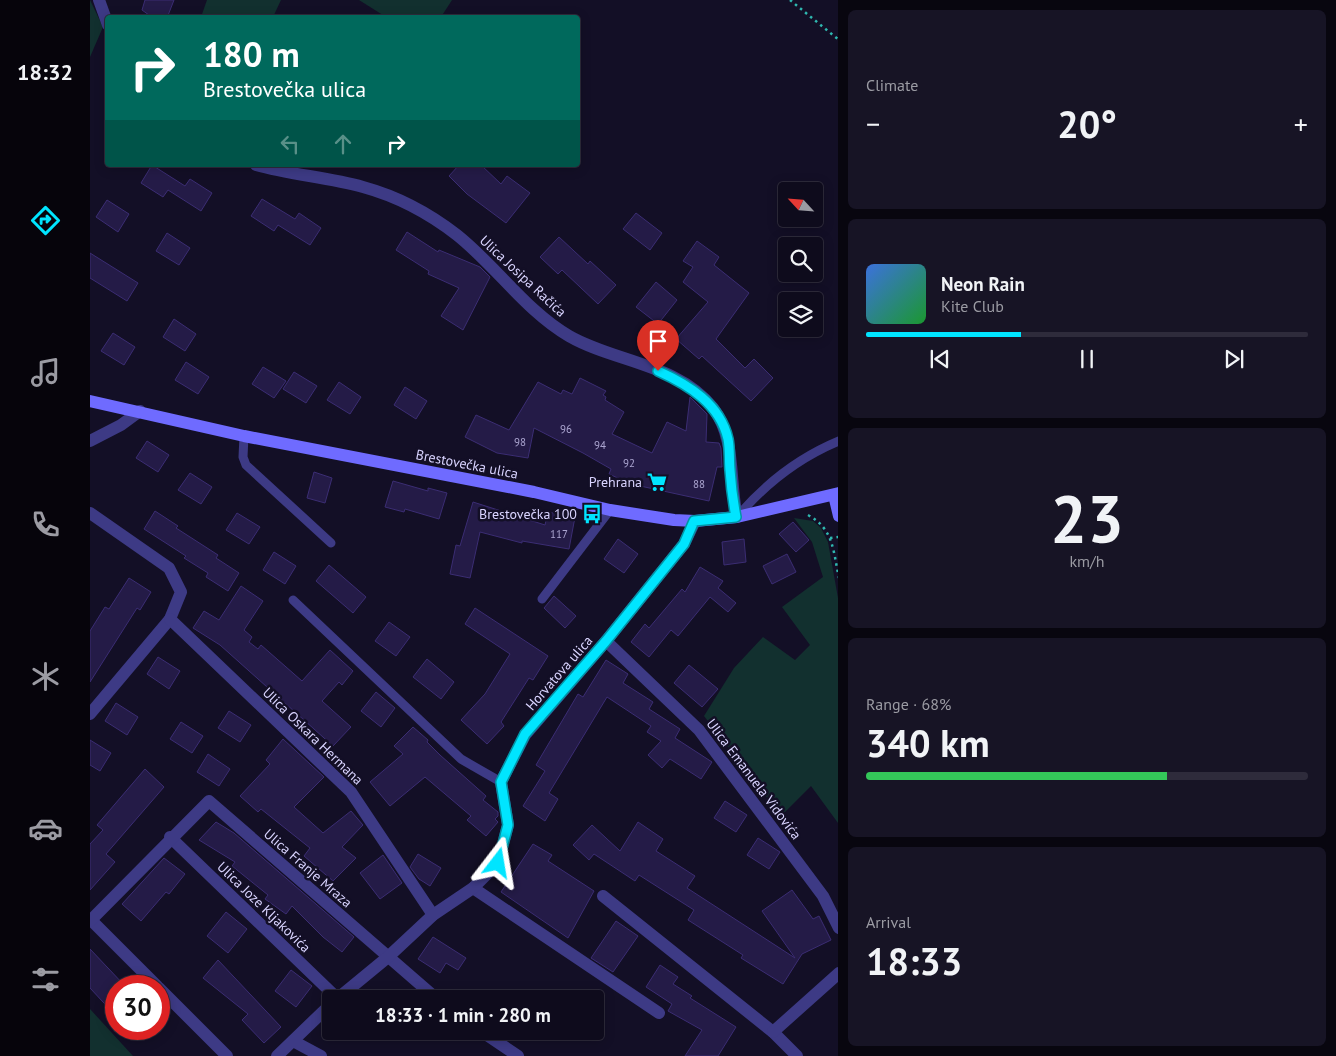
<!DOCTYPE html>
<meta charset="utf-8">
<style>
:root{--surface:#0e0b1c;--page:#171425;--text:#f1f3f6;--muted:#9b9ba3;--line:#2e2b3b;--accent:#00e5ff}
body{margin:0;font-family:"PT Sans",sans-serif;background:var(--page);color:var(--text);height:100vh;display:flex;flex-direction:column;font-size:19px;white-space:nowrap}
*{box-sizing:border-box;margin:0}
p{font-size:16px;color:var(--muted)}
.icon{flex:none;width:28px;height:28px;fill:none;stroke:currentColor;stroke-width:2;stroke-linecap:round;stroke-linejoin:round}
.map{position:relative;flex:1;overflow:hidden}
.details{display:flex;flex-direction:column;gap:10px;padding:10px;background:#08060f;width:498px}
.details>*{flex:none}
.guide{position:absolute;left:15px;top:15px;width:475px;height:152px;border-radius:5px;box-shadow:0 2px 12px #0003,0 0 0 1px var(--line);background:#00695c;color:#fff;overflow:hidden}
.needle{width:32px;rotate:296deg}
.tools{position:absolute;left:688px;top:182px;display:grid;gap:10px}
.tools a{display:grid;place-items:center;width:45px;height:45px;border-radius:5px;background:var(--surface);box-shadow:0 2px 12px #0003,0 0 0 1px var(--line);font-size:25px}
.speed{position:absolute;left:15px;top:975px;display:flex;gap:10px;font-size:25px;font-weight:700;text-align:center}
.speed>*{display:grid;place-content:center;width:65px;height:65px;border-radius:50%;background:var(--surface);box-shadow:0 2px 12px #0003,0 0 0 1px var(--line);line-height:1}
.speed .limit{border:8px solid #d22;background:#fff;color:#111}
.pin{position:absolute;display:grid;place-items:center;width:42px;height:42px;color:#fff;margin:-51px -21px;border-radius:50% 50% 50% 0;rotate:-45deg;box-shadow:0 0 5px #0007}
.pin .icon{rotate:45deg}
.me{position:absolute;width:55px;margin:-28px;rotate:14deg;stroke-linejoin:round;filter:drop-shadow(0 0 4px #0008)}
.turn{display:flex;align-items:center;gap:18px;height:105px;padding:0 15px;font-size:22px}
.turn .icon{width:65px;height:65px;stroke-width:2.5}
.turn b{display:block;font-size:35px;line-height:42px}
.lanes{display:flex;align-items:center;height:48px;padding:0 15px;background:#0003;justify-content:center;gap:25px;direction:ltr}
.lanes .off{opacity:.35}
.big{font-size:38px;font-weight:700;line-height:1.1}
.details .tile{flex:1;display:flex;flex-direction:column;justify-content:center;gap:8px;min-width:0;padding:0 18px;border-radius:8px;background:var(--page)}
.details .dial{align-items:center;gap:0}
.dial b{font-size:65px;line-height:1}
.song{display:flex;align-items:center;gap:15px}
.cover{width:60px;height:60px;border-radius:8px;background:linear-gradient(135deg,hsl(220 70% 55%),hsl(130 70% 35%))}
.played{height:5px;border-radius:2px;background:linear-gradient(90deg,var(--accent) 35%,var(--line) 35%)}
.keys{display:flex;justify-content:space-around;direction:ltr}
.heat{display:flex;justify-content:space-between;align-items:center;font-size:28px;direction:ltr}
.charge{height:8px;border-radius:4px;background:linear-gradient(90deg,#34c759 68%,var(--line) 0)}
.trip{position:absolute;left:232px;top:990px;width:282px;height:50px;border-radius:5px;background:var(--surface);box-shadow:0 2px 12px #0003,0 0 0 1px var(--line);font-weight:700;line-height:50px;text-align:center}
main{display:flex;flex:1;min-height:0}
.tabs{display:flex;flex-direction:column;width:90px;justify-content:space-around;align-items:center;background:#06040b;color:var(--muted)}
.tabs .icon{width:35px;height:35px}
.tabs .on{color:var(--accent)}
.tabs b{font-size:22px;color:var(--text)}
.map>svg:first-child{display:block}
.green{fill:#12302f}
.building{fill:#241b47;stroke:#3b2d73}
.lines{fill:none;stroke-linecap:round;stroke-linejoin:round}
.path{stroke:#2fb8b0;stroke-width:2.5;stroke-dasharray:2.5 4;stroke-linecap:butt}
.lane{stroke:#3d3a85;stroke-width:9}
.street{stroke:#3d3a85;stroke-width:12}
.secondary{stroke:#6f6bff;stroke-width:12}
.route-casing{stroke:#0095a6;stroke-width:12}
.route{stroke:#00e5ff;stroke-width:9}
.labels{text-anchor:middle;stroke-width:5;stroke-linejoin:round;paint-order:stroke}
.number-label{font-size:11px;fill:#aca6d1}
.street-label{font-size:14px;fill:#d9d4ff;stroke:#130f26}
.poi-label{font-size:14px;fill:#d9d4ff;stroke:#130f26;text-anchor:end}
</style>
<main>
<nav class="tabs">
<b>18:32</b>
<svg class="icon on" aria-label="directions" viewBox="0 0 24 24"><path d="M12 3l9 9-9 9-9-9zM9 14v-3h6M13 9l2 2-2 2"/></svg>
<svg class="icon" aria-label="music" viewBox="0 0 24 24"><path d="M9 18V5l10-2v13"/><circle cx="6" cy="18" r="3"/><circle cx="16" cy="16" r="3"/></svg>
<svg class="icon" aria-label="phone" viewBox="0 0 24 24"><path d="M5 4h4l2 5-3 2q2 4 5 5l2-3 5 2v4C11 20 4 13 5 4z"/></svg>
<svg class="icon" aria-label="climate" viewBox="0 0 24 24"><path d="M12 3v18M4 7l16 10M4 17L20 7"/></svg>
<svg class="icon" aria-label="car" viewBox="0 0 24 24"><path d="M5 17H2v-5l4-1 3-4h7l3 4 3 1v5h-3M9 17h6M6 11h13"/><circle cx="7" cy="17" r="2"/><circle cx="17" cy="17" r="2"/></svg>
<svg class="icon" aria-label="filters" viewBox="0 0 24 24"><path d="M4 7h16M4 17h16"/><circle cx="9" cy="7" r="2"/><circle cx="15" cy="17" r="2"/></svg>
</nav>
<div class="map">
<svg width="749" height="1056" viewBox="0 0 749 1056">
<rect width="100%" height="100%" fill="#130f26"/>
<g class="green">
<path d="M0,0l13,27 -13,30z"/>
<path d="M117,0h74l-8,17h-72z"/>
<path d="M269,0h93l-11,17h-55z"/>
<path d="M704,518l19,3 8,7 7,14 10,56v225l-27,-37 -30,30 -77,-100 30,-48 29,-31 32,23 15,-15 -28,-38 41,-30 -11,-35z"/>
<path d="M0,1009l43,47h-43z"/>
</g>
<g class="building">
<path d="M55,0h29l-7,18h-14l-11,-8z"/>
<path d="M62,165l33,21 5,-7 22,14 -11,18 -33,-21 -5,7 -22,-14z"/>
<path d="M369,165h22l20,19 6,-8 23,17 -24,30 -39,-29 -18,-18z"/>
<path d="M172,199l33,20 4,-6 22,15 -11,17 -32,-20 -4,6 -23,-15z"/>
<path d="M17,200l22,14 -11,18 -22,-15z"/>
<path d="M546,213l26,20 -12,17 -27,-21z"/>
<path d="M317,232l31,20 1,-2 41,17 10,10 -27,53 -22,-14 18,-28 -31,-14 1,-3 -33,-21z"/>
<path d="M77,233l23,15 -11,17 -23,-14z"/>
<path d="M469,237l29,27 2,-3 26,24 -18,19 -36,-34 -4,4 -18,-17z"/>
<path d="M607,241l22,16 -5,8 35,28 -33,46 29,29 9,-9 19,19 -22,23 -49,-45 -3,3 -23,-20 32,-37 -25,-20 10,-15 -10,-6z"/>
<path d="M0,253l48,30 -11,18 -37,-23z"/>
<path d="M566,282l21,18 -19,24 -22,-17z"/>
<path d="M84,319l22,15 -11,17 -22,-14z"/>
<path d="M23,333l22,14 -11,18 -23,-14z"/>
<path d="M96,362l23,15 -11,17 -23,-14z"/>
<path d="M173,367l23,14 -12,17 -22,-14z"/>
<path d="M204,372l23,14 -11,17 -23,-14z"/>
<path d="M490,378l26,13 -3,4 3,2 -1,3 19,12 -12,22 40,19 15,-31 19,9 4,-34 17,17 -1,28 13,1 2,5 1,19h-5l-8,34 -78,-17 -22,-10 2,-5 -28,-16 -49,-25 -6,30 -31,-5 -32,-16 11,-22 33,15 29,-48 23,12 2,-4 9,4z"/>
<path d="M249,382l22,15 -11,17 -23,-14z"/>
<path d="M315,387l22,14 -11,18 -22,-14z"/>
<path d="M57,441l22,14 -11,17 -22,-14z"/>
<path d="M224,472l18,6 -7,25 -18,-5z"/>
<path d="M100,473l22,14 -11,17 -23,-14z"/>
<path d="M303,481l35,10v-3l19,5 -8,26 -34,-10 -1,3 -19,-5z"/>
<path d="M383,502l72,23 3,-13 27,5 -6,32 -47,-8v2l-42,-11 -10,46 -20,-4 6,-29 4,1z"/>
<path d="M65,511l23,15 -2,2 42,27 -2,3 23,15 -11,18 -22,-14 2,-4 -24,-15 2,-2 -42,-27z"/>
<path d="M147,513l23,14 -11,17 -23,-14z"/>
<path d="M703,522l16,18 -13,12 -17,-18z"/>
<path d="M528,539l20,15 -14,19 -20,-14z"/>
<path d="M654,539l2,23 -22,3 -2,-23z"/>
<path d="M184,552l22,14 -11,18 -22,-14z"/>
<path d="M697,554l9,18 -24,12 -9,-18z"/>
<path d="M239,565l37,32 -13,16 -37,-32z"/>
<path d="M610,567l23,14 -5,7 18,15 -8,9 -18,-15 -32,39 -7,-6 -22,27 -18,-15 14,-18 4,4 33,-39 3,3z"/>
<path d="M39,578l22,14 -11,18 -3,-2 -47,74v-51l15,-24 4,2z"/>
<path d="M151,586l22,15 -19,29 8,7 -3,5 9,7 3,-4 41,36 28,-31 23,21 -11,14 -3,-3 -17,19 29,26 -18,19 -113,-101 -27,-17 11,-17 15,9z"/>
<path d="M464,596l22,20 -11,12 -21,-20z"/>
<path d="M385,608l73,48 -15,24 -4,-2 -28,44 3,4 -17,18 -26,-24 24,-26 25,-40 -45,-30z"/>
<path d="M299,622l21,15 -14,19 -21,-15z"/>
<path d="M68,657l22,14 -11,18 -22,-15z"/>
<path d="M337,659l27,23 -13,17 -28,-22z"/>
<path d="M516,660l22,14 -5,9 30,19 -4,7 31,20 -5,9 37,24 -11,17 -31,-20 -8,9 -14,-13 13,-14 -14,-9 4,-6 -44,-29 -58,96 9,6 -13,22 -22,-15 22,-35 -9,-6 42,-71 5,3z"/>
<path d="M599,665l29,24 -16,18 -28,-24z"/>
<path d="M286,692l19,16 -14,19 -20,-16z"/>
<path d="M26,703l22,14 -11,18 -22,-14z"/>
<path d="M139,711l22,14 -11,17 -22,-14z"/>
<path d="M91,722l22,14 -11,17 -22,-14z"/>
<path d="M323,727l15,13 -1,2 13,13 46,41 -3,4 15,12v4l-3,3 3,3 -12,14 -19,-16 4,-4 -46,-39 -35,29 -20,-24 33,-28 -9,-8z"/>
<path d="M193,739l41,38 -30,30 29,26 28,-22 12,14 -21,22 14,11 -23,23 -29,-25 6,-8 -49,-39 -3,3 -18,-16 30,-32 -4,-4z"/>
<path d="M0,740l21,13 -11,18 -10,-6z"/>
<path d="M118,754l22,15 -11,17 -22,-14z"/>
<path d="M55,769l19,18 -58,67 9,8 -25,28v-46l13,-14 -6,-5z"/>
<path d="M635,801l22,14 -11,17 -22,-14z"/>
<path d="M126,822l18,11 120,104 -12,15 -19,-15 -31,-31 -6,8 -21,-15 3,-4 -36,-29 3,-4 -36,-22z"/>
<path d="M548,822l25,17 -7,12 39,25 -8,12 108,70 -33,-47 30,-21 21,29 6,-3 12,24 -29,14 -19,30 -42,-26 2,-3 -55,-35 6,-10 -55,-35 -4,6 -41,-27 -5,6 -16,-15 19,-20 28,26z"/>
<path d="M668,838l22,14 -11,17 -22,-14z"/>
<path d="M443,844l19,11 -4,6 46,30 -26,47 -67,-46z"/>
<path d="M328,854l23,14 -11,18 -11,-7 -9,-12z"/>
<path d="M293,855l19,28 -22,16 -20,-26z"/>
<path d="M74,858l21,16 -16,20 -3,-2 -25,29 -19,-17z"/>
<path d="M136,912l21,17 -19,24 -21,-17z"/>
<path d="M526,921l22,15 -25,36 -22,-14z"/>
<path d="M343,937l33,21 -8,12 -12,-7 -6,10 -22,-14z"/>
<path d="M0,949l35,37h-9v30l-26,-28z"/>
<path d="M128,960l63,67 -17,16 -22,-23 6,-6 -45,-36z"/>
<path d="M570,965l18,12 -5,7 19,12 -2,2 46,29 -18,29h-33l17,-26 -34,-19 4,-7 -26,-17z"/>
<path d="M201,970l21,16 -16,21 -21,-16z"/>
</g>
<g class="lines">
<g class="path">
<path d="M700,0l49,40"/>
<path d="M718,515c26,14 25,36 31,63"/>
<path d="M740,538l9,-1"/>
</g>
<g class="lane">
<path d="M154,436l-1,21 3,8 85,78"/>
<path d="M647,517c28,-33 61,-59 102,-76"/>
<path d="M452,599l68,-89"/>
<path d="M203,600l168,159 40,23"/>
</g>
<g class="street">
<path d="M9,0l9,25"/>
<path d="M166,165c35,10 72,12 107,22 33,9 67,27 94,48 39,31 69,76 112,101 45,26 110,28 144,72 23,30 16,73 24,109"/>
<path d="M0,441l31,-16 19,-14"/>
<path d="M0,513l79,55 12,24 -11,27 -80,95"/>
<path d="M80,619l181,173 82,123"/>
<path d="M516,641l93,89 124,166 16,32"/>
<path d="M80,837l167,161"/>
<path d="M383,888l186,125"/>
<path d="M513,896l170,136 24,24"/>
<path d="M1,920l66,66"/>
<path d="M0,921l119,-120 228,198"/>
<path d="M69,988l68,68"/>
<path d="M247,999l51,-42 45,-42 40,-27 25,-25 10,-38 -7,-43 24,-47 81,-94 78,-97 11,-23"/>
<path d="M391,1031l37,25"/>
<path d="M683,1032l66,-59"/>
<path d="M203,1041l28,15"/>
<path d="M187,1056l54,-52"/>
</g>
<g class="secondary">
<path d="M0,401l154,35 290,56 76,18 64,10 21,1 42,-4 102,-24"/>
<path d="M744,495l5,21"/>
</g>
</g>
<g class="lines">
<defs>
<path id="route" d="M408,863l10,-38 -7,-43 24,-48 81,-93 78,-97 10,-23 42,-4c-3,-16 -5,-31 -6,-47 -1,-10 0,-21 -2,-31 -8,-35 -39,-54 -70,-68"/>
</defs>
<use href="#route" class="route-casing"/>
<use href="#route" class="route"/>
</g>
<defs>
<symbol id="supermarket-bare" viewBox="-9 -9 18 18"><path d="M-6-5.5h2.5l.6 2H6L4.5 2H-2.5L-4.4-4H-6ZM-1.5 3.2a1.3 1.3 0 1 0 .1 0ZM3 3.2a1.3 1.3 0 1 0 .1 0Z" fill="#00e5ff" stroke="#130f26" stroke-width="2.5" paint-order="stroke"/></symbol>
<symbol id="bus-bare" viewBox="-9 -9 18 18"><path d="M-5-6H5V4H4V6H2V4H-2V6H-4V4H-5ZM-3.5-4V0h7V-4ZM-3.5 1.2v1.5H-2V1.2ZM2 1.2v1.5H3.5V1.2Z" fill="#00e5ff" stroke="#130f26" stroke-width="2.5" paint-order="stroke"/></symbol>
</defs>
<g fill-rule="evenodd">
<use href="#supermarket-bare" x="553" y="468" width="28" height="28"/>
<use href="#bus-bare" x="488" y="500" width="28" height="28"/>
</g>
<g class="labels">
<g class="number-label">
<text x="476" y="433">96</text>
<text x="430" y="446">98</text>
<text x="510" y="449">94</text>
<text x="539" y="467">92</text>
<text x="609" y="488">88</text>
<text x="469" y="538">117</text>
</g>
<g class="street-label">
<text transform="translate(433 276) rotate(43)" y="5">Ulica Josipa Račića</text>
<text transform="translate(377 464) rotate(11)" y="5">Brestovečka ulica</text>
<text transform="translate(469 673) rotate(-49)" y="5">Horvatova ulica</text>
<text transform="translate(223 736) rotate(44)" y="5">Ulica Oskara Hermana</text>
<text transform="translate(664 779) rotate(53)" y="5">Ulica Emanuela Vidovića</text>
<text transform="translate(218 868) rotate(41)" y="5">Ulica Franje Mraza</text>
<text transform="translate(174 907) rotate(44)" y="5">Ulica Joze Kljakovića</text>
</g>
<g class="poi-label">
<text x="552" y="487">Prehrana</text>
<text x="487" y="519">Brestovečka 100</text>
</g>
</g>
</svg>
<div class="tools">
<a><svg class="needle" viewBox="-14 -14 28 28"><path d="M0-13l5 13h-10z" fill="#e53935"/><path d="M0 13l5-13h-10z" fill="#9b9ba3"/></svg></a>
<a><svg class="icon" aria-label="search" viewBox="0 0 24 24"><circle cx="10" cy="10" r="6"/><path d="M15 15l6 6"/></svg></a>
<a><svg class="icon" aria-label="layers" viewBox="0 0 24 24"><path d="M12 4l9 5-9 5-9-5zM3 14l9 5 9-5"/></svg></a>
</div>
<div class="speed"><div class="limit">30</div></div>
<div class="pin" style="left:568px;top:371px;background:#d93025"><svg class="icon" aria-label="arrive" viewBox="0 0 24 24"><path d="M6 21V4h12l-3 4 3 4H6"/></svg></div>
<svg class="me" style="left:408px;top:863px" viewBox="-20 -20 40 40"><path d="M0-17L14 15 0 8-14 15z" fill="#00e5ff" stroke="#fff" stroke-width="4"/></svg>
<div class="trip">18:33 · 1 min · 280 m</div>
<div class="guide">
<div class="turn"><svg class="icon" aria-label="right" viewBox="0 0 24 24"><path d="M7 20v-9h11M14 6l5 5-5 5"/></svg><div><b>180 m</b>Brestovečka ulica</div></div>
<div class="lanes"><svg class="icon off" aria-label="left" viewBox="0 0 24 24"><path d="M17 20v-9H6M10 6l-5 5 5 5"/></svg><svg class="icon off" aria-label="ahead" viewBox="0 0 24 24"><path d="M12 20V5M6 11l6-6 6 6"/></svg><svg class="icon" aria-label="right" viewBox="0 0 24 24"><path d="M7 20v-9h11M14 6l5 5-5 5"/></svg></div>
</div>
</div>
<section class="details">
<div class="tile"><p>Climate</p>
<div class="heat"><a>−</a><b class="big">20°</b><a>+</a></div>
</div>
<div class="tile">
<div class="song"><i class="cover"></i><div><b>Neon Rain</b><p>Kite Club</p></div></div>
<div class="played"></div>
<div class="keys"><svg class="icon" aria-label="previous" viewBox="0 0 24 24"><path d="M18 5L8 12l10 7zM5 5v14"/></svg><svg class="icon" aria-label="pause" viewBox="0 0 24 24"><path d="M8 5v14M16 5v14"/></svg><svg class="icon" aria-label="next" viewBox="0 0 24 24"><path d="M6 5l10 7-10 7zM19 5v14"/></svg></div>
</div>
<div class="tile dial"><b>23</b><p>km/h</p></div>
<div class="tile"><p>Range · 68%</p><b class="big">340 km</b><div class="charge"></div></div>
<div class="tile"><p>Arrival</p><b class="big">18:33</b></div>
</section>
</main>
